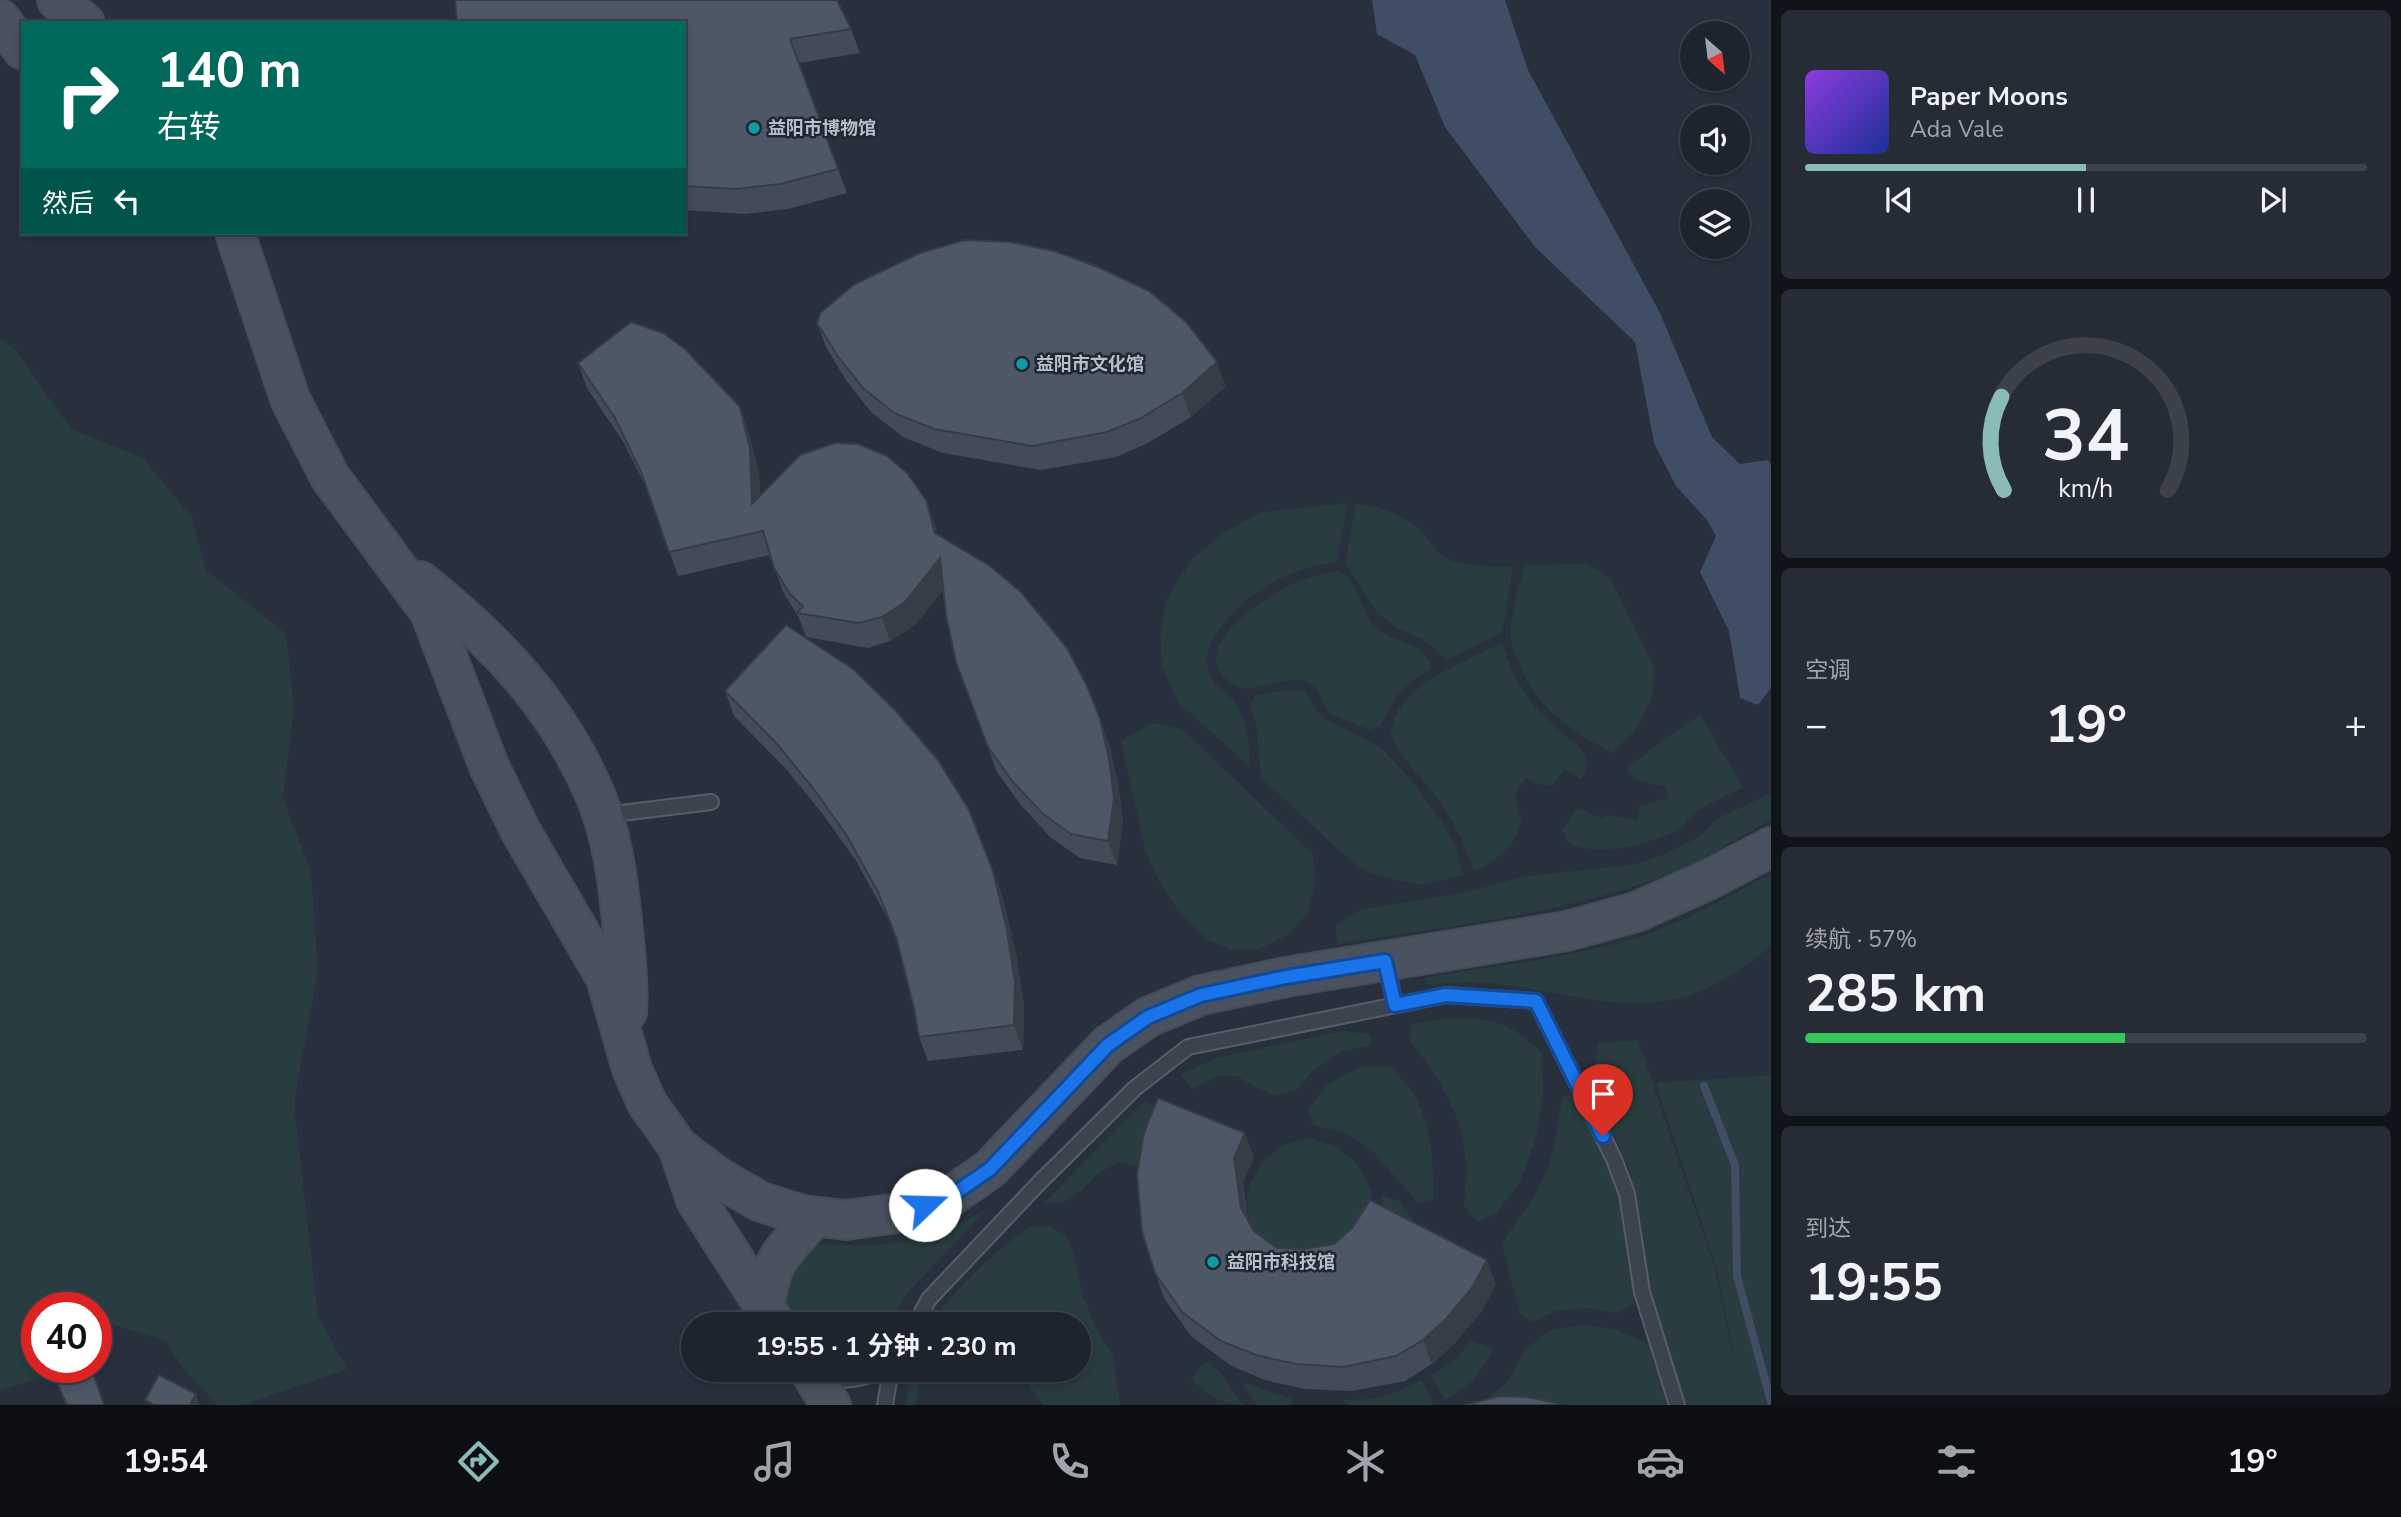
<!DOCTYPE html>
<html lang="zh">
<meta charset="utf-8">
<style>
:root{--surface:#1e242e;--page:#262c36;--text:#f1f3f6;--muted:#a1a4aa;--line:#3c414a;--accent:#8bbbb9}
body{margin:0;font-family:"Nunito Sans","Noto Sans SC",sans-serif;background:var(--page);color:var(--text);height:100vh;display:flex;flex-direction:column;font-size:26px;white-space:nowrap}
*{box-sizing:border-box;margin:0}
p{font-size:23px;color:var(--muted)}
.icon{flex:none;width:38px;height:38px;fill:none;stroke:currentColor;stroke-width:2;stroke-linecap:round;stroke-linejoin:round}
.map{position:relative;flex:1;overflow:hidden}
.side{display:flex;flex-direction:column;gap:10px;padding:10px;background:#101419;width:630px}
.side>*{flex:none}
.banner{position:absolute;left:21px;top:21px;width:665px;height:214px;border-radius:0px;box-shadow:0 4px 10px #0003,0 0 0 2px var(--line);background:#00695c;color:#fff;overflow:hidden}
.needle{width:46px;rotate:152deg}
.buttons{position:absolute;left:1680px;top:21px;display:grid;gap:14px}
.buttons a{display:grid;place-items:center;width:70px;height:70px;border-radius:50%;background:var(--surface);box-shadow:0 4px 10px #0003,0 0 0 2px var(--line);font-size:35px}
.speed{position:absolute;left:21px;top:1292px;display:flex;gap:14px;font-size:35px;font-weight:700;text-align:center}
.speed>*{display:grid;place-content:center;width:91px;height:91px;border-radius:50%;background:var(--surface);box-shadow:0 4px 10px #0003,0 0 0 2px var(--line);line-height:1}
.speed .limit{border:10px solid #d22;background:#fff;color:#111}
.pin{position:absolute;display:grid;place-items:center;width:60px;height:60px;color:#fff;margin:-72px -30px;border-radius:50% 50% 50% 0;rotate:-45deg;box-shadow:0 0 7px #0007}
.pin .icon{rotate:45deg}
.me{position:absolute;width:77px;margin:-38px;rotate:69deg;stroke-linejoin:round;filter:drop-shadow(0 0 5px #0008)}
.turn{display:flex;align-items:center;gap:24px;height:147px;padding:0 21px;font-size:32px}
.turn .icon{width:91px;height:91px;stroke-width:2.5}
.turn b{display:block;font-size:49px;line-height:60px}
.then{display:flex;align-items:center;height:66px;padding:0 21px;background:#0003;gap:14px;font-size:26px}
.big{font-size:52px;font-weight:700;line-height:1.1}
.side .widget{flex:1;display:flex;flex-direction:column;justify-content:center;gap:10px;min-width:0;padding:0 24px;border-radius:10px;background:var(--page)}
.side .dial{align-items:center;gap:0}
.dial svg{height:182px;overflow:visible;fill:none;stroke:var(--line);stroke-width:7;stroke-linecap:round;text-anchor:middle}
.dial text{fill:var(--text);stroke:none}
.song{display:flex;align-items:center;gap:21px}
.cover{width:84px;height:84px;border-radius:10px;background:linear-gradient(135deg,hsl(270 70% 55%),hsl(230 70% 35%))}
.played{height:7px;border-radius:4px;background:linear-gradient(90deg,var(--accent) 50%,var(--line) 50%)}
.keys{display:flex;justify-content:space-around;direction:ltr}
.heat{display:flex;justify-content:space-between;align-items:center;font-size:38px;direction:ltr}
.charge{height:10px;border-radius:5px;background:linear-gradient(90deg,#34c759 57%,var(--line) 0)}
.trip{position:absolute;left:681px;top:1312px;width:410px;height:70px;border-radius:35px;background:var(--surface);box-shadow:0 4px 10px #0003,0 0 0 2px var(--line);font-weight:700;line-height:70px;text-align:center}
.tabs{display:flex;height:112px;justify-content:space-around;align-items:center;background:#0c0e12;color:var(--muted)}
.tabs .icon{width:49px;height:49px}
.tabs .on{color:var(--accent)}
.tabs b{font-size:32px;color:var(--text)}
main{display:flex;flex:1;min-height:0}
.map>svg:first-child{display:block}
.green{fill:#293c3f}
.water{fill:#3f4d65}
.lines{fill:none;stroke-linecap:round;stroke-linejoin:round}
.stream{stroke:#3f4d65;stroke-width:8}
.lane-casing{stroke:#565d69;stroke-width:18}
.secondary-casing{stroke:#454b57;stroke-width:42}
.lane{stroke:#3b434e;stroke-width:14}
.secondary{stroke:#4a5260;stroke-width:38}
.wall{fill:#434b58}
.shaded-wall{fill:#373d47}
.building{fill:#4e5766;stroke:#373d47;stroke-width:2}
.route-casing{stroke:#114b97;stroke-width:18}
.route{stroke:#1a73e8;stroke-width:12}
.culture-dot{fill:#0f9aa8;stroke:#202733;stroke-width:2.5}
.labels{text-anchor:middle;stroke-width:5;stroke-linejoin:round;paint-order:stroke}
.poi-label{font-size:18px;font-weight:bold;fill:#b8bec9;stroke:#202733;text-anchor:start}
</style>
<main>
<div class="map">
<svg width="1771" height="1405" viewBox="0 0 1771 1405">
<rect width="100%" height="100%" fill="#28303e"/>
<g class="green">
<path d="M0,339l13,8 58,82 72,29 49,60 14,52 80,64 8,73 -11,91 28,74 7,99 -24,132 24,213 29,53 -104,36h-25l-32,-33 -20,-31 -70,-22v-12h-59v60h22l-2,6 -57,17z"/>
<path d="M1348,503l-11,58c-15,4 -32,7 -47,13 -33,12 -103,66 -77,107 5,7 14,12 20,19 15,20 16,42 17,67l-72,-65 -16,-36 -2,-36 8,-34 25,-38 33,-27 37,-19z"/>
<path d="M1356,504c27,2 50,11 69,31 6,6 10,16 17,21 13,10 54,11 71,11l-10,65 -56,28 -23,-20 -27,-12 -19,-14 -33,-51z"/>
<path d="M1588,564l23,15 44,90 -3,30 -17,31 -23,23c-43,-24 -77,-45 -94,-93 -2,-6 -6,-14 -7,-20 -2,-25 7,-51 14,-75z"/>
<path d="M1336,571c3,1 7,2 10,4 10,9 17,38 27,49 19,23 49,12 59,44 -28,18 -37,25 -51,57l-12,5 -40,-17c-5,-10 -10,-25 -21,-31 -19,-9 -51,11 -70,5 -9,-3 -14,-10 -19,-18 -19,-31 52,-75 75,-86 13,-6 28,-8 42,-12z"/>
<path d="M1502,643l10,28 14,24 15,19 23,21 17,13 7,16 -7,15 -16,-10 -13,17 -16,-2 -10,-6 -11,16c1,7 6,19 6,26 -2,22 -28,45 -47,51 -11,-33 -23,-55 -45,-83 -13,-17 -30,-32 -39,-53 2,-8 4,-19 9,-26 23,-33 68,-49 103,-66z"/>
<path d="M1285,690l21,1 8,17 11,11 56,28 30,33 30,41 14,24 9,30 -41,10 -27,-5 -29,-8 -23,-17 -83,-78 -5,-53 -6,-18 5,-11z"/>
<path d="M1700,715l43,72c-16,9 -34,16 -49,27 -7,5 -12,14 -20,18 -28,13 -80,26 -107,10l-5,-13 16,-21 23,10 7,-3 29,5 3,-14 28,-8 -2,-11 -30,-7 -9,-11 33,-27z"/>
<path d="M1152,723l30,6 131,125 2,27 -7,32 -21,22 -27,14h-31l-23,-10 -29,-31 -19,-29 -13,-28 -24,-110z"/>
<path d="M1771,793v27c-32,17 -66,40 -99,53 -107,41 -222,53 -335,71l-1,-19 26,-16 97,-15 67,-18 106,-11 31,-10 37,-19 17,-17z"/>
<path d="M1771,874v72c-26,21 -56,42 -88,51 -58,16 -118,-4 -176,-12 -26,-4 -54,-3 -80,0l-3,-7c74,-13 150,-20 221,-43 44,-15 85,-40 126,-61z"/>
<path d="M1447,1018c48,1 59,1 95,35l1,42 -7,43 -16,44 -23,30 -19,10 -14,-16c0,-14 3,-30 2,-44 -4,-51 -28,-84 -57,-123l3,-15z"/>
<path d="M1342,1031l28,3 1,11 -31,7 -24,16 -20,22 -20,5 -18,-6 -21,-13h-21l-23,13 -13,-15 37,-16z"/>
<path d="M1638,1040l77,229 24,117 -22,-115 -61,-188 115,-8v330h-87l-24,-71 -12,-48 -18,-115 -38,-86 6,-42z"/>
<path d="M1390,1066c6,7 13,14 19,21 23,32 25,75 24,113l-15,3 -46,-53 -27,-17 -32,-8 -5,-15 20,-26 33,-17z"/>
<path d="M1573,1095l30,61 15,35 17,112 -19,10 -30,-5 -30,3 -24,11 -12,-8 -18,-70c10,-18 23,-33 34,-51 17,-27 21,-64 26,-96z"/>
<path d="M1146,1100l17,13 -22,54 -23,-5 -22,13 -14,15 -18,12 -20,1z"/>
<path d="M1310,1138l27,9 20,17 14,26v32l-10,24 -74,22c-10,-11 -28,-24 -34,-37 -14,-34 -1,-67 30,-85 8,-4 19,-6 27,-8z"/>
<path d="M1382,1195l17,6 15,20 11,25 -43,-24z"/>
<path d="M985,1211l-78,82 -20,32h-86l-13,-17 -4,-28 24,-37c44,4 91,5 133,-12 15,-6 30,-13 44,-20z"/>
<path d="M1030,1227h22l14,9 9,22 8,38 14,34 16,24 7,51h-76l-26,-35h60v-45h-95l-6,-8 -8,8h-39c26,-38 62,-72 100,-98z"/>
<path d="M1583,1324l37,7 28,13 20,61h-101c-26,-9 -59,-4 -86,0l28,-25 16,-30 24,-19z"/>
<path d="M1471,1341l23,8 -20,31 -29,20 -14,-25 24,-15z"/>
<path d="M1206,1361l14,11 23,33c-23,0 -36,-12 -52,-26z"/>
<path d="M911,1370h18l-7,8 -7,27h-9z"/>
<path d="M1421,1380l13,25h-84l-9,-5c33,1 52,-5 80,-20z"/>
<path d="M1241,1382l51,17 -1,6h-34z"/>
</g>
<path class="water" d="M1372,0h133l23,70 132,243 52,124 28,27 28,-4 3,5v223l-13,17 -18,-7 -11,-67 -29,-59 16,-36 -9,-16 -31,-34 -22,-43 -19,-101 -100,-95 -90,-120 -30,-72 -38,-21z"/>
<g class="lines">
<path class="stream" d="M1704,1086l31,79 2,111 34,126"/>
<defs>
<g id="lane">
<path d="M605,815l106,-13"/>
<path d="M1386,962l9,43"/>
<path d="M915,1325l14,-26 110,-116 95,-94 54,-42 258,-52 90,6 78,158 13,35 15,98 35,113"/>
<path d="M821,1374c25,10 39,5 62,-4"/>
<path d="M885,1405l6,-35"/>
</g>
<g id="secondary">
<path d="M57,0l28,23"/>
<path d="M0,19l23,31"/>
<path d="M235,233l55,166 40,78 100,135 59,154 31,64 86,148 26,91 15,34 31,44 41,31 42,24 42,13 43,5 52,-7 53,-17 39,-27 118,-124 40,-28 53,-22 85,-18 281,-46 69,-19 72,-32 63,-33"/>
<path d="M420,581c77,61 137,124 176,216 16,38 22,83 26,124 3,30 7,61 5,91"/>
<path d="M678,1147l18,53 80,125"/>
<path d="M764,1309c7,-50 17,-57 51,-92"/>
<path d="M809,1370l22,35"/>
</g>
</defs>
<use href="#lane" class="lane-casing"/>
<use href="#secondary" class="secondary-casing"/>
<use href="#lane" class="lane"/>
<use href="#secondary" class="secondary"/>
</g>
<g class="wall">
<path d="M684,23l167,6 9,24 -61,10 48,130 -59,16 -43,5 -61,-4z"/>
<path d="M817,323l409,63 -35,31 -43,26 -32,14 -75,13 -98,-17 -40,-16 -32,-25 -25,-32 -20,-33z"/>
<path d="M578,363l170,68 11,42 1,23 166,4 12,35 171,209 9,40 5,38 -6,43 -37,-7 -30,-21 -29,-32 -24,-33 -41,-110 -13,-72 -29,36 -24,15 -22,7 -62,-11 -7,-19 -16,-26 -13,-37 -92,21 -29,-83 -25,-50 -37,-55z"/>
<path d="M725,691l268,180 9,24 14,59 8,52 -1,44 -95,11 -9,-24 -5,-29 -17,-67 -10,-24 -31,-56 -31,-44 -38,-47 -53,-54z"/>
<path d="M1254,1157l-11,26 5,38 6,10 23,17 219,36 -15,28 -27,32 -22,20 -27,17 -53,10 -47,-2 -40,-9 -35,-15 -39,-29 -27,-38 -9,-25z"/>
</g>
<g class="shaded-wall">
<path d="M1217,362l9,24 -35,31 -9,-24z"/>
<path d="M740,407l8,24 11,42 2,56 -9,-25z"/>
<path d="M926,500l9,25 9,33 -9,-25z"/>
<path d="M940,558l9,25 -35,43 -24,15 -8,-24z"/>
<path d="M1100,719l9,25 9,40 5,38 -6,43 -9,-24z"/>
<path d="M993,871l9,24 14,59 8,52 -1,44 -9,-25z"/>
<path d="M1245,1133l9,24 -11,26 6,49 -8,-24 -7,-50z"/>
<path d="M1487,1260l9,24 -15,28 -27,32 -22,20 -9,-24z"/>
<path d="M196,1394l4,11h-10z"/>
</g>
<g class="building">
<path d="M455,0h382l14,29 -61,10 48,130 -58,15 -44,5 -52,-3v-163h-227z"/>
<path d="M965,240l45,2 44,9 44,16 51,24 37,31 31,40 -35,31 -43,26 -32,13 -75,14 -98,-17 -40,-16 -32,-26 -25,-32 -20,-32 3,-10 35,-29 65,-31z"/>
<path d="M631,322l32,11 22,16 55,58 10,42 2,55 48,-49 35,-12 23,1 29,12 20,17 19,27 9,33 55,33 31,26 46,56 20,38 13,33 9,40 5,39 -6,43 -37,-7 -29,-21 -30,-32 -24,-34 -32,-85 -10,-47 -6,-57 -35,44 -23,15 -23,6 -62,-10 6,-7 -13,-12 -16,-26 -11,-37 -94,21 -28,-80 -26,-54 -37,-55z"/>
<path d="M786,625l67,44 42,41 43,50 31,50 24,61 14,59 8,52 -1,43 -95,12 -5,-29 -18,-71 -18,-45 -31,-56 -31,-44 -38,-47 -53,-54z"/>
<path d="M1158,1098l87,35 -11,25 7,50 13,23 23,17 27,1 30,-5 19,-17 17,-27 117,60 -15,28 -26,31 -23,21 -27,16 -53,11 -47,-3 -40,-9 -35,-14 -39,-29 -27,-39 -13,-41 -5,-58 7,-41z"/>
<path d="M88,1367h3l13,38h-37l-11,-24z"/>
<path d="M159,1375l37,19 -6,11h-36l-9,-5z"/>
<path d="M1500,1396l28,1 28,6 5,2h-96z"/>
</g>
<g class="lines">
<defs>
<path id="route" d="M925,1205l26,-9 39,-27 118,-124 40,-28 53,-22 85,-18 99,-16 10,44 51,-10 90,6 67,135"/>
</defs>
<use href="#route" class="route-casing"/>
<use href="#route" class="route"/>
</g>
<g class="culture-dot">
<circle cx="754" cy="128" r="7"/>
<circle cx="1022" cy="364" r="7"/>
<circle cx="1213" cy="1262" r="7"/>
</g>
<g class="labels">
<g class="poi-label">
<text x="768" y="134">益阳市博物馆</text>
<text x="1036" y="370">益阳市文化馆</text>
<text x="1227" y="1268">益阳市科技馆</text>
</g>
</g>
</svg>
<div class="buttons">
<a><svg class="needle" viewBox="-14 -14 28 28"><path d="M0-13l5 13h-10z" fill="#e53935"/><path d="M0 13l5-13h-10z" fill="#a1a4aa"/></svg></a>
<a><svg class="icon" aria-label="sound" viewBox="0 0 24 24"><path d="M4 9h4l5-4v14l-5-4H4zM17 9q2 3 0 6"/></svg></a>
<a><svg class="icon" aria-label="layers" viewBox="0 0 24 24"><path d="M12 4l9 5-9 5-9-5zM3 14l9 5 9-5"/></svg></a>
</div>
<div class="speed"><div class="limit">40</div></div>
<div class="pin" style="left:1603px;top:1136px;background:#d93025"><svg class="icon" aria-label="arrive" viewBox="0 0 24 24"><path d="M6 21V4h12l-3 4 3 4H6"/></svg></div>
<svg class="me" style="left:925px;top:1205px" viewBox="-20 -20 40 40"><circle r="19" fill="#fff"/><path d="M0-13L10 11 0 6-10 11z" fill="#1a73e8"/></svg>
<div class="trip">19:55 · 1 分钟 · 230 m</div>
<div class="banner">
<div class="turn"><svg class="icon" aria-label="right" viewBox="0 0 24 24"><path d="M7 20v-9h11M14 6l5 5-5 5"/></svg><div><b>140 m</b>右转</div></div>
<div class="then">然后<svg class="icon" aria-label="left" viewBox="0 0 24 24"><path d="M17 20v-9H6M10 6l-5 5 5 5"/></svg></div>
</div>
</div>
<section class="side">
<div class="widget">
<div class="song"><i class="cover"></i><div><b>Paper Moons</b><p>Ada Vale</p></div></div>
<div class="played"></div>
<div class="keys"><svg class="icon" aria-label="previous" viewBox="0 0 24 24"><path d="M18 5L8 12l10 7zM5 5v14"/></svg><svg class="icon" aria-label="pause" viewBox="0 0 24 24"><path d="M8 5v14M16 5v14"/></svg><svg class="icon" aria-label="next" viewBox="0 0 24 24"><path d="M6 5l10 7-10 7zM19 5v14"/></svg></div>
</div>
<div class="widget dial"><svg viewBox="0 0 100 80">
<path d="M14 69A42 42 0 1 1 86 69"/>
<path d="M14 69A42 42 0 0 1 13 28" stroke="#8bbbb9"/>
<text x="50" y="56" font-size="32" font-weight="700">34</text>
<text x="50" y="72" font-size="11">km/h</text>
</svg></div>
<div class="widget"><p>空调</p>
<div class="heat"><a>−</a><b class="big">19°</b><a>+</a></div>
</div>
<div class="widget"><p>续航 · 57%</p><b class="big">285 km</b><div class="charge"></div></div>
<div class="widget"><p>到达</p><b class="big">19:55</b></div>
</section>
</main>
<nav class="tabs">
<b>19:54</b>
<svg class="icon on" aria-label="directions" viewBox="0 0 24 24"><path d="M12 3l9 9-9 9-9-9zM9 14v-3h6M13 9l2 2-2 2"/></svg>
<svg class="icon" aria-label="music" viewBox="0 0 24 24"><path d="M9 18V5l10-2v13"/><circle cx="6" cy="18" r="3"/><circle cx="16" cy="16" r="3"/></svg>
<svg class="icon" aria-label="phone" viewBox="0 0 24 24"><path d="M5 4h4l2 5-3 2q2 4 5 5l2-3 5 2v4C11 20 4 13 5 4z"/></svg>
<svg class="icon" aria-label="climate" viewBox="0 0 24 24"><path d="M12 3v18M4 7l16 10M4 17L20 7"/></svg>
<svg class="icon" aria-label="car" viewBox="0 0 24 24"><path d="M5 17H2v-5l4-1 3-4h7l3 4 3 1v5h-3M9 17h6M6 11h13"/><circle cx="7" cy="17" r="2"/><circle cx="17" cy="17" r="2"/></svg>
<svg class="icon" aria-label="filters" viewBox="0 0 24 24"><path d="M4 7h16M4 17h16"/><circle cx="9" cy="7" r="2"/><circle cx="15" cy="17" r="2"/></svg>
<b>19°</b>
</nav>
